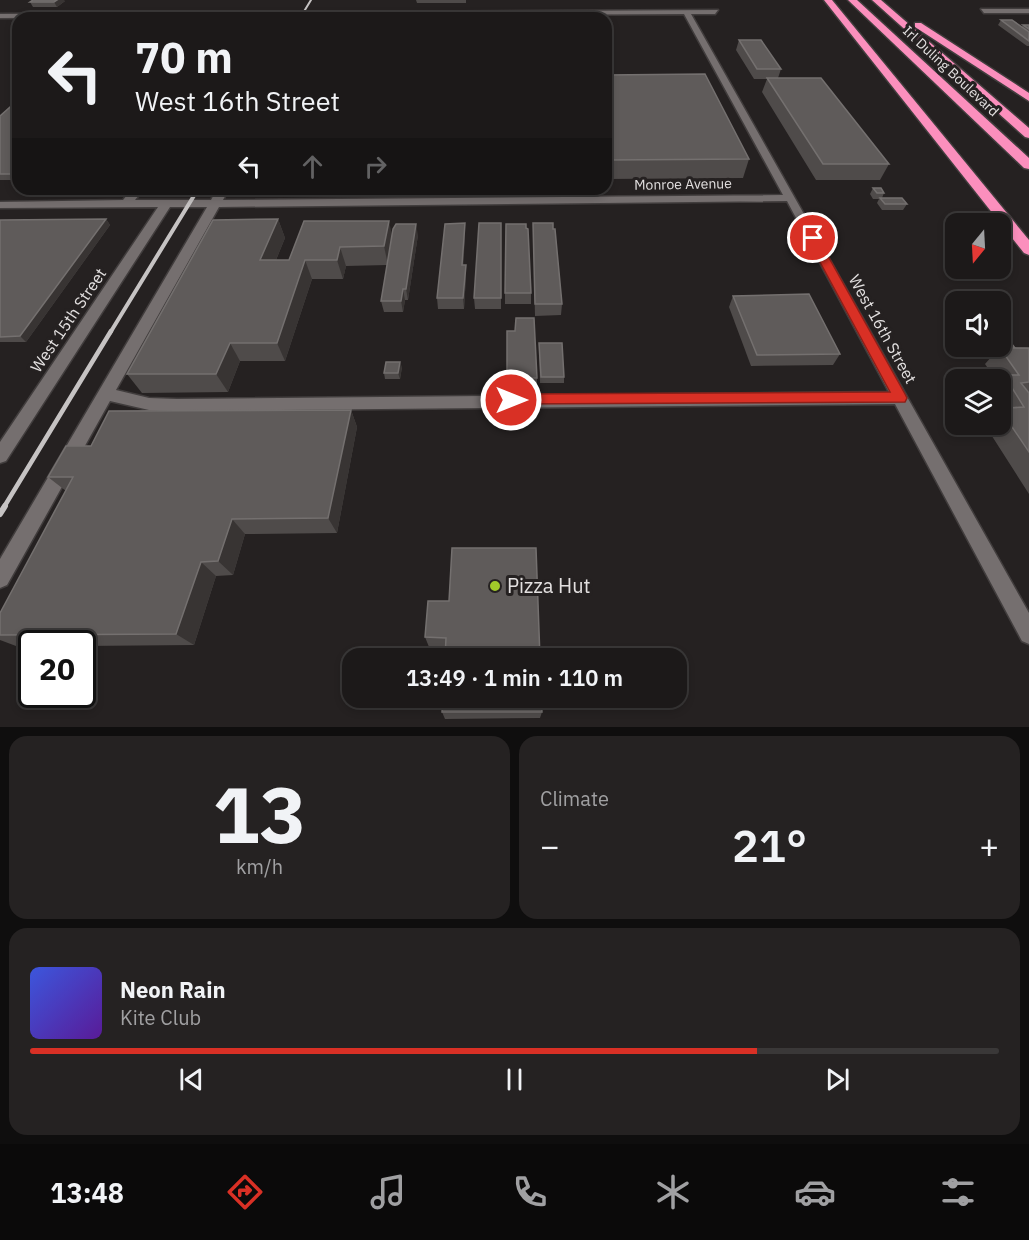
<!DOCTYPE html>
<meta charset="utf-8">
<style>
:root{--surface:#1c1919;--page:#252222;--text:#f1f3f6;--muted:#a0a0a2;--line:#3a3838;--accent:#d93025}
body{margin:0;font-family:"IBM Plex Sans",sans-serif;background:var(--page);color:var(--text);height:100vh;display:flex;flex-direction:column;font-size:22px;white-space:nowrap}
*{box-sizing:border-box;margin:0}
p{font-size:20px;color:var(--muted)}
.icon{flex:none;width:33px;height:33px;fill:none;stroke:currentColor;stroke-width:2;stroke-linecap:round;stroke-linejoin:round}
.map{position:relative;height:727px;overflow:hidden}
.panel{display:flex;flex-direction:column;gap:9px;padding:9px;background:#0f0e0e;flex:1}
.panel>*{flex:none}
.hud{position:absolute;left:12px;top:12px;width:600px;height:183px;border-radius:18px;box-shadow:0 3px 9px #0003,0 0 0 2px var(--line);background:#1c1919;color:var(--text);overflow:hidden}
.needle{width:39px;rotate:198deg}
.tools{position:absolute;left:945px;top:213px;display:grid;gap:12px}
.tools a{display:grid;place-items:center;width:66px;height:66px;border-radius:12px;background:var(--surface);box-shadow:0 3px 9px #0003,0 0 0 2px var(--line);font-size:30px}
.speed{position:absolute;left:18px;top:630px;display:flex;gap:12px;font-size:30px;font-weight:700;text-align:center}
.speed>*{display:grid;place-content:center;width:78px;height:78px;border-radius:50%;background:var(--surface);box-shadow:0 3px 9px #0003,0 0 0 2px var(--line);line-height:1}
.speed .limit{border:3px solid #111;border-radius:9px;background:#fff;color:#111}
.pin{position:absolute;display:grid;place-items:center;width:51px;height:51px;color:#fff;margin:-26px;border:3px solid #fff;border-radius:50%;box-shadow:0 2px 6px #0007}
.me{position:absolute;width:66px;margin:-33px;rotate:90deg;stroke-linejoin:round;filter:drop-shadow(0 0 4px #0008)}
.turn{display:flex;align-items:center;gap:21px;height:126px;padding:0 24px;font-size:27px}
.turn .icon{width:78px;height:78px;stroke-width:2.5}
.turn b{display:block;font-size:42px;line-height:51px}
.lanes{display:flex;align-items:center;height:57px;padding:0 24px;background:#0003;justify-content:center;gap:30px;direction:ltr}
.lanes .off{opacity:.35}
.big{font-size:45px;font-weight:600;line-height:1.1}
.panel .tile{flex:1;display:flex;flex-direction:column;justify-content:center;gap:9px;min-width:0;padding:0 21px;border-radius:18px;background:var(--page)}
.panel .dial{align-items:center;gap:0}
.dial b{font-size:78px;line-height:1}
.song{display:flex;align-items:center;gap:18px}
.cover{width:72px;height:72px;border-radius:9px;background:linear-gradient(135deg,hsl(230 70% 55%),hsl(270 70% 35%))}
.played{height:6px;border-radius:3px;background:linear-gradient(90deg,var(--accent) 75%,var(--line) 75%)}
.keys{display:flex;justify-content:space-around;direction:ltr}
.heat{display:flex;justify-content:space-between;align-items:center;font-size:33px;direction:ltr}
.panel .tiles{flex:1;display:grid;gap:9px;grid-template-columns:1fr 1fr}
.tile:last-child{grid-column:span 2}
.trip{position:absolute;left:342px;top:648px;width:345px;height:60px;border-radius:18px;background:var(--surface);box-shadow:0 3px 9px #0003,0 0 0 2px var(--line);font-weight:600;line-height:60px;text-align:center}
.menu{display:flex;height:96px;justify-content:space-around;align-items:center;background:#0b0a0a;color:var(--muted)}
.menu .icon{width:42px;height:42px}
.menu .on{color:var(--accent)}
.menu b{font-size:27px;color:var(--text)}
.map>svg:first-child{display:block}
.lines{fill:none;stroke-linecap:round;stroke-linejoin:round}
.minor-casing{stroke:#413d3d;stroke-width:3}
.highway-casing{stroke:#413d3d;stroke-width:3}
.minor{fill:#756f6f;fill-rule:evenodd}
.highway{fill:#fb8fbd;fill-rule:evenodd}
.rail-far4{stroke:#c6c3c3;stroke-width:2}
.rail-far3{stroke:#c6c3c3;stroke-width:3}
.rail-far2{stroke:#c6c3c3;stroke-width:4}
.rail-far1{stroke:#c6c3c3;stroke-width:4.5}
.rail{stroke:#c6c3c3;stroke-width:6}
.wall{fill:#4f4b4a}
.shaded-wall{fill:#383433}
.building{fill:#5f5b5a;stroke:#74706f;stroke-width:1.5}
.route{fill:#d93025;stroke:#8d1f18;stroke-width:1.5}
.poi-dot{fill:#a1c92a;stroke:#252121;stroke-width:2}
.labels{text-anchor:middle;stroke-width:6;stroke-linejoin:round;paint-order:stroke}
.far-street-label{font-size:14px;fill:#e3e0e0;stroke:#252121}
.street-label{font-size:16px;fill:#e3e0e0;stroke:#252121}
.near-poi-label{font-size:20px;fill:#e3e0e0;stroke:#252121;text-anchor:start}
</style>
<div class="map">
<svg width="1029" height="727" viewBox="0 0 1029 727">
<rect width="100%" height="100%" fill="#252121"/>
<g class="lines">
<defs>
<g id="minor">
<path d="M981,9h48v4h-45z"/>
<path d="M718,10l-3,4h-24l338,599v31l-7,-3 -127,-237 -718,7 -28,-1 -39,-9 -103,184 -7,3v-29l207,-352h-37l-164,254 -6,2v-21l158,-235 -158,1v-6l123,-2 9,-11h12l-9,11h76l6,-11h12l-6,11 560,-5 -99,-181 -684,4v-4zM787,201l102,191 -712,7 -28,-1 -33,-8 103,-183z"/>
</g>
<g id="highway">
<path d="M824,0h8l197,240v15l-5,-2z"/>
<path d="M848,0h9l172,158v11l-5,-1z"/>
<path d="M872,0h9l148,128v10l-4,-1z"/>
<path d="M915,23h6l108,70v8l-114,-74z"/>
</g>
</defs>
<use href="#minor" class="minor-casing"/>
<use href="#highway" class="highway-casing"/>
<use href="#minor" class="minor"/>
<use href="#highway" class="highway"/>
<path class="rail-far4" d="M300,18l11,-18"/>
<path class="rail-far3" d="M194,195l4,-6"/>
<path class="rail-far2" d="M110,333l85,-139"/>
<path class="rail-far1" d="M4,507l107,-176"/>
<path class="rail" d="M0,514l5,-8"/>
</g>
<g class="wall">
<path d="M416,0h50v3h-49z"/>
<path d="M65,1l-8,6h-24l-3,-5z"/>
<path d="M1001,20l21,7 1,-2h6v21h-2l-29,-21z"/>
<path d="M739,40l42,29 -3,9 111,86 -9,16h-64l-54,-88 5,-13h-13l-18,-29z"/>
<path d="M606,75l143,84 -6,19 -137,1z"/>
<path d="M18,100v80h-18v-64z"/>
<path d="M873,188l11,5 -2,5 25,6 -4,6h-21l-5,-7 2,-4h-6l-3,-5z"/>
<path d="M106,219l4,6 -84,117h-26v-122z"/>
<path d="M278,219l7,19 -9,22h13l15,-39 88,15 26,-1 -10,65h-3l-2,12h-19l-3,-11 6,-36 -41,1 -3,13h-31l-27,82h-45l-12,31 -86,1 -15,-19z"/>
<path d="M501,223v86h-26l-1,-11z"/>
<path d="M533,223l29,81 -1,11 -26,1z"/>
<path d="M465,235l-2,30h3v11l-2,33h-26l-1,-11z"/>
<rect x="505" y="293" width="26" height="11"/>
<path d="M733,296l107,58 -7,11 -82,1 -22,-59z"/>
<path d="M507,331l30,47v11h-23l-1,-6h-6z"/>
<path d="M539,343l25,34v6h-24z"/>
<path d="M983,346l46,2v146l-39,-61h-13l-5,-9h28v-44h-4l-11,-16 7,-8h-2z"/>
<path d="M402,367l-2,12h-15l-1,-6z"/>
<path d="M351,410l6,17 -20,106 -92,1 -12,41 -17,1 -22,69 -112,1v-2h-50v2h-16l-16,-6v-27l66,-122 -18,-14 43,-31z"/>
<path d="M449,601l-3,46h-17l-4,-10z"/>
<path d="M442,712h100l-2,6 -95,1z"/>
</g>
<g class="shaded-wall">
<path d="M57,0h7l1,1 -8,6 -3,-5z"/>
<path d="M106,219l4,6 -84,117 -6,-6z"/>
<path d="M278,219l7,19 -17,41 -8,-19z"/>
<path d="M389,221l4,19 -5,25 -4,-19z"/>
<path d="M465,223v12l-2,41 -1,-11z"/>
<path d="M416,224l2,11 -10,65 -2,-11z"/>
<path d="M340,247l6,19 -3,13 -6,-19z"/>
<path d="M305,260l7,19 -27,82 -8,-18z"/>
<path d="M466,265v11l-2,33 -1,-11z"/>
<path d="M403,289l2,11 -2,12 -2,-11z"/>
<path d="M230,343l10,18 -12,31 -12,-18z"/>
<path d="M400,362l2,5 -2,12 -2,-6z"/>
<path d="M351,410l6,17 -20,106 -9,-15z"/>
<path d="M232,519l13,15 -12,41 -15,-14z"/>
<path d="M201,562l15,14 -22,69 -18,-11z"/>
</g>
<g class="building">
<path d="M33,0h24l-3,2h-24z"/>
<path d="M1001,20h11l17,12v9z"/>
<path d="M1023,25h6v4z"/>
<path d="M739,40h22l20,29h-24z"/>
<path d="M705,74l44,85 -143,1v-85z"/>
<path d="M767,78h54l68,86h-66z"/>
<path d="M18,100v74h-18v-58z"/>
<path d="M873,188h8l3,5h-7z"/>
<path d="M880,198h22l5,6h-22z"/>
<path d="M106,219l-86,117 -20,1v-117z"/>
<path d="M278,219l-18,41h29l15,-39h85l-5,25 -44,1 -3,13h-32l-28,83h-47l-14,31h-89l86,-154z"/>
<path d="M465,223l-3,42h4l-3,33h-26l8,-74z"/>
<path d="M479,223h22v75h-27z"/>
<path d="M533,223h20v6h2l7,75h-27z"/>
<path d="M396,224h20l-10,65h-3l-2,12h-20l12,-72z"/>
<path d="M506,224h20v4l2,1 3,64h-26z"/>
<path d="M809,294l31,60 -83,1 -24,-59z"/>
<path d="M516,318h18l3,60h-24v-6h-6v-41h8z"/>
<path d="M1000,329l15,19h-15l-4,3 -3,-5h7z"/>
<path d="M539,343h23l2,34h-23z"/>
<path d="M1000,348h29v34l-8,1 8,10v59l-23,-34h-6v-22l8,12 16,-1 -20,-32h15z"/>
<path d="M386,362h14l-2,11h-14z"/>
<path d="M351,410l-23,108 -96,1 -14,42 -17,1 -25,72 -176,1v-22l73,-136h-25l18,-31h25l18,-35z"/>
<path d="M452,548h84l4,110h-95l1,-20 -21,-1 3,-36h21z"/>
<path d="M443,698h98l1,14h-100z"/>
</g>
<path class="route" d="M813,234l5,4 87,156 2,4 -2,4 -399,2 -3,-4 3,-4 5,-2 379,-2 -83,-154z"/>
<circle class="poi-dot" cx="495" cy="586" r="6"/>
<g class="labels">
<g class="far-street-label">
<text transform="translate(951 71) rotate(43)" y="5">Irl Duling Boulevard</text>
<text transform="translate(683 184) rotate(-1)" y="5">Monroe Avenue</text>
</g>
<g class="street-label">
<text transform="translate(68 320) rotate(-56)" y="6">West 15th Street</text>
<text transform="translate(883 329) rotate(61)" y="6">West 16th Street</text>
</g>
<g class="near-poi-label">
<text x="507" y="593">Pizza Hut</text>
</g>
</g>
</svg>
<div class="tools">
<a><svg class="needle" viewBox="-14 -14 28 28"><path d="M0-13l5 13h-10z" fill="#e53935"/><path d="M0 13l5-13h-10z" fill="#a0a0a2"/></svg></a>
<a><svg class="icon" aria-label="sound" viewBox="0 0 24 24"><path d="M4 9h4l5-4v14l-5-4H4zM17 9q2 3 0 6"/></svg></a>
<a><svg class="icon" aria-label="layers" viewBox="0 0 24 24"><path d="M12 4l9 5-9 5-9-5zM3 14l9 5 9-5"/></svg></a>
</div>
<div class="speed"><div class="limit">20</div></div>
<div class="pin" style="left:813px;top:238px;background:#d93025"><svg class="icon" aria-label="arrive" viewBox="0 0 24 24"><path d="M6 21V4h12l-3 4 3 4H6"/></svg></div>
<svg class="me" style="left:511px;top:400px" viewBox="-20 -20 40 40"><circle r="17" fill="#d93025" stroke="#fff" stroke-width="3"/><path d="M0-11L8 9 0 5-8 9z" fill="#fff"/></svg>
<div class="trip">13:49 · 1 min · 110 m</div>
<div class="hud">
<div class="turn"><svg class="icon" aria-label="left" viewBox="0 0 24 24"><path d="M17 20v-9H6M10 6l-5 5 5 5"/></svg><div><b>70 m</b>West 16th Street</div></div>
<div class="lanes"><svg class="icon" aria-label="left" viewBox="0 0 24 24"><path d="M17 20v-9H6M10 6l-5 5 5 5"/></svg><svg class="icon off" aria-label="ahead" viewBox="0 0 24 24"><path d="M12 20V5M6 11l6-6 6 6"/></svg><svg class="icon off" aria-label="right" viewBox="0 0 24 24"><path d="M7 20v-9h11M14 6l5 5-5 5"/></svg></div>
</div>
</div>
<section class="panel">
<div class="tiles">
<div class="tile dial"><b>13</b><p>km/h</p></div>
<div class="tile"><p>Climate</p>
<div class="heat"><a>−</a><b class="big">21°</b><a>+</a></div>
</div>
<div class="tile">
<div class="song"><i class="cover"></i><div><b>Neon Rain</b><p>Kite Club</p></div></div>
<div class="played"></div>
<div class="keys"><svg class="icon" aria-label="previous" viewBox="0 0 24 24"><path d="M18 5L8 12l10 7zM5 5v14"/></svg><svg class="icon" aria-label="pause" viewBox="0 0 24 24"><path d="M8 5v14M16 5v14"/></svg><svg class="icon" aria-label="next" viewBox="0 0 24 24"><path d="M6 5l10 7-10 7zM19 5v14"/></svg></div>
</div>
</div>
</section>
<nav class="menu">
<b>13:48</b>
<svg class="icon on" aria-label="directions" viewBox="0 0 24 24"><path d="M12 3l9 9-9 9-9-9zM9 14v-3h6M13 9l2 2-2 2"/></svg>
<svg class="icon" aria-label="music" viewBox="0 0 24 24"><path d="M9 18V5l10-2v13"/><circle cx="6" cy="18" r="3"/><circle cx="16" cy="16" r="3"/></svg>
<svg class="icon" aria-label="phone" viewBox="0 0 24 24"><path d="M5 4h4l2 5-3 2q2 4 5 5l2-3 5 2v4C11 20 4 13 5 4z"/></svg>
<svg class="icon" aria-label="climate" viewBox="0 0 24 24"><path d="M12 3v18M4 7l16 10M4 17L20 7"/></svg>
<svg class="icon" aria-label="car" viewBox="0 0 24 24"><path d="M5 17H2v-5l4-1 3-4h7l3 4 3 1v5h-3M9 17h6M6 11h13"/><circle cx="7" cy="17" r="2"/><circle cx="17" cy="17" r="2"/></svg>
<svg class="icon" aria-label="filters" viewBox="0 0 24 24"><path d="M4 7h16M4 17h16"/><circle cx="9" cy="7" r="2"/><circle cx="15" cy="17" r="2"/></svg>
</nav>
